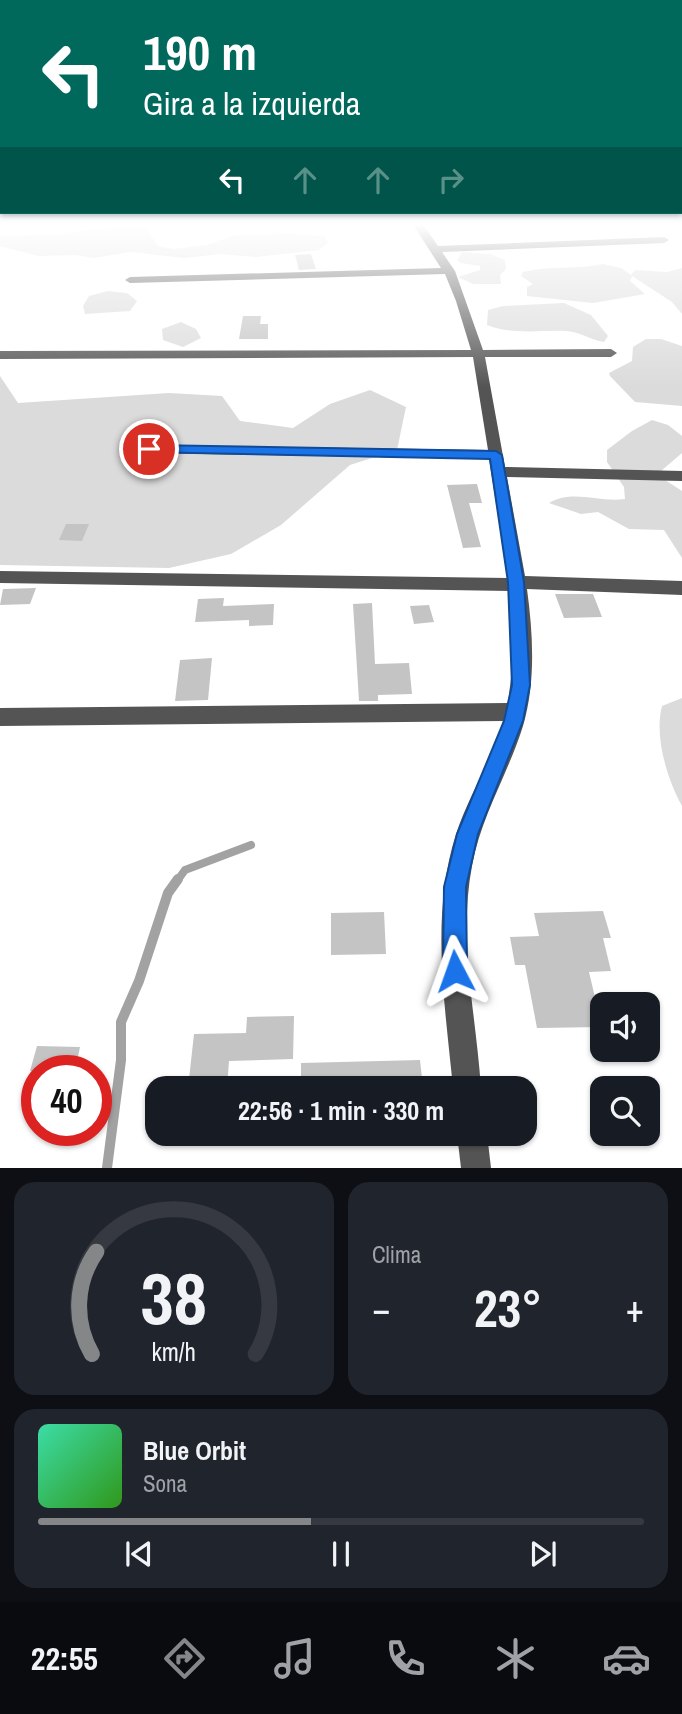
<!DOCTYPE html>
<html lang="es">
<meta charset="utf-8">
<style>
:root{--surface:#171b24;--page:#20242c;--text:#f1f3f6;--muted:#9ea1a6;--line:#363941;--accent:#858687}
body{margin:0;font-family:"Archivo Narrow",sans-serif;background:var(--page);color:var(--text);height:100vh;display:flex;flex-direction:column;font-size:26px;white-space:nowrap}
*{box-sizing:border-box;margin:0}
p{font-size:23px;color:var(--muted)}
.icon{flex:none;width:38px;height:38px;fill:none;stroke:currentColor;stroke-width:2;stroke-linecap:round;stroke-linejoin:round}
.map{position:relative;height:1168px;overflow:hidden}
.panel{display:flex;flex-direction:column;gap:14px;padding:14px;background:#0d0f14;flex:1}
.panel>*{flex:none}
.banner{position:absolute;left:0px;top:0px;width:682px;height:214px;box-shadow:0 2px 5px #0004;background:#00695c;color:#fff;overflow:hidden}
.tools{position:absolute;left:590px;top:992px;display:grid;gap:14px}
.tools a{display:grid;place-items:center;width:70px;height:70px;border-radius:14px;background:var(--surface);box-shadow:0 2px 5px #0004;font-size:35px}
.speed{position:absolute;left:21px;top:1055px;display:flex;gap:14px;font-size:35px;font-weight:700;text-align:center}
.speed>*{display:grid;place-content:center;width:91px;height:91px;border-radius:50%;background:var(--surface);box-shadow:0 2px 5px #0004;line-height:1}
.speed .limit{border:10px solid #d22;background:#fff;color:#111}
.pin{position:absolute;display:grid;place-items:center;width:60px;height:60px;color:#fff;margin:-30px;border:4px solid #fff;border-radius:50%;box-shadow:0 2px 7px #0007}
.me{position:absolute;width:77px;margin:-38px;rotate:356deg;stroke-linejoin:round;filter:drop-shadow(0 0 5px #0008)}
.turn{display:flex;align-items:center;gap:24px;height:147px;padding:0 28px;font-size:32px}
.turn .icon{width:91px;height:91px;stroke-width:2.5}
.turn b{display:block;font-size:49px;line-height:60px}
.lanes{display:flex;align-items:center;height:66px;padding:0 28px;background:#0003;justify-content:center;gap:35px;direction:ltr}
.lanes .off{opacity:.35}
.big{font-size:52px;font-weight:700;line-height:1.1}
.panel .card{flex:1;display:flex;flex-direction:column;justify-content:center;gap:10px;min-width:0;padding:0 24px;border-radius:21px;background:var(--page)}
.panel .dial{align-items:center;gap:0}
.dial svg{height:182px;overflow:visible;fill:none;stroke:var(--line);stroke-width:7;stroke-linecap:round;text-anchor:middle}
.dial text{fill:var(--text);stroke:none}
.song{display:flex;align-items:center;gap:21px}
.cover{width:84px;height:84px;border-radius:10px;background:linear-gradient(135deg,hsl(160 70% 55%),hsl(110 70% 35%))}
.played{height:7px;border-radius:4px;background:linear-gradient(90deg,var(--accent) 45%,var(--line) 45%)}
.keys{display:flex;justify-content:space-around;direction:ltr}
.heat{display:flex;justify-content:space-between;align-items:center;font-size:38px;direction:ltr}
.panel .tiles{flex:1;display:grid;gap:14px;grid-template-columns:1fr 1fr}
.card:last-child{grid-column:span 2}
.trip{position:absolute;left:145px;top:1076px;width:392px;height:70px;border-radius:21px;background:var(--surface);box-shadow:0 2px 5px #0004;font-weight:700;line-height:70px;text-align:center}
.tabs{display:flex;height:112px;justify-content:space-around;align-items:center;background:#090b0e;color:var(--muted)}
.tabs .icon{width:49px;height:49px}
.tabs .active{color:var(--accent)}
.tabs b{font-size:32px;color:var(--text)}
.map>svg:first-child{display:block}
.green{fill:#dbdbdb}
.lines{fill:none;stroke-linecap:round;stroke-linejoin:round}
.stream-far1{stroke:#a2a2a2;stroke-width:8}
.stream{stroke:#a2a2a2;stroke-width:10}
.building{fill:#c4c4c4}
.minor{fill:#545454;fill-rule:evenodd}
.route{fill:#1a73e8;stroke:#114b97;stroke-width:2}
</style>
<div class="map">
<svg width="682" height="1168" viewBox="0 0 682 1168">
<rect width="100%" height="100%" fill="#fff"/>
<g class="green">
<path d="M128,225l17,1 13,20 15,3 34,-4 28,-10 54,-2 35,3 4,7 -9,7 -63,7 -35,-3 -37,4 -53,-6 -38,6 -17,-3 -38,1 -38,-10v-9l5,-1 52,-2z"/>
<path d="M462,252l28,2 15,6 1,9 -6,6 1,9h-28l-15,-7 22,-7v-4l-19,-3 -4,-3z"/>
<path d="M603,264l18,4 10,7 4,-5 32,2 15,-4v46l-10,-12 -40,-26 -2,5 15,13 -52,9 -66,-7v-9l6,-3 -12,-8 2,-4c27,-7 53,-2 80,-8z"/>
<path d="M108,291l19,2 10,8 -7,10 -45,3 -2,-8 6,-10z"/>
<path d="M564,303l27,12 17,21 -4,6c-13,-2 -26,-11 -38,-11 -26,-1 -55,4 -79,-6l1,-15 15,-4z"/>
<path d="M181,322l15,7 5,9 -18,9 -20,-7 -1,-11z"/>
<path d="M646,339h15l21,7v60l-47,-4 -25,-26 -1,-3 23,-12 1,-14z"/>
<path d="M0,376l18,27 151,-10 53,3 18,25 53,7 37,-24 40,-14 36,17 -9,43 -47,15 -69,60 -50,29 -62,14 -169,-3z"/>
<path d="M652,420l16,5 14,11v17l-21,18 1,7 20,13v67l-18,-28 -35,-1 -31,-17 -17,2 -32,-11c25,-14 49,0 76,-4l-1,-12 -17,-25v-12l25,-19z"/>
<path d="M682,698v108c-15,-27 -28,-70 -20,-100z"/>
</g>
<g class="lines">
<path class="stream-far1" d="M177,881l8,-11 66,-25"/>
<path class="stream" d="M107,1168l14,-108v-38l18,-41 29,-88 10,-14"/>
</g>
<g class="building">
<path d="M311,254l5,15 -17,1 -4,-15z"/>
<path d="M243,316h18l-1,8h8v15h-29z"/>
<path d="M477,484l5,19h-13l12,44 -18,1 -16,-63z"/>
<path d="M66,524h23l-7,17 -23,-1z"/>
<path d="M36,588l-6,16 -30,1 3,-16z"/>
<path d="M555,594h38l9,23 -38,1z"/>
<path d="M224,598l-1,8 51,-2 -1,21 -24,1v-6l-54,2 3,-23z"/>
<path d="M372,603l3,61 34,-1 3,31 -34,1v6h-19l-6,-97z"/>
<path d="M429,605l5,17 -20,2 -4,-18z"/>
<path d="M212,658l-4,42 -33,1 5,-41z"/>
<path d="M603,911l8,27h-8l8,33 -22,1 13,55 -65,1 -12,-63h-10l-5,-28 29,-1 -5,-23z"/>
<path d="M384,912l2,42 -55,1v-42z"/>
<path d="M294,1016l-1,43 -64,2 -2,27h-39l6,-54 52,-1 1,-16z"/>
<path d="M37,1046l43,1 -5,24h-45z"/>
<path d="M420,1060l3,28 -122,-1v-24z"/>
</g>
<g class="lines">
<g class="minor">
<path d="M412,223h10l16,23 226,-9 5,3 -5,3 -222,9 13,19 28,79 128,-1 6,4 -6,4h-126l20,110 177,4v10l-175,-4 18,99 157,5v14l-155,-6c6,45 9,93 -4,137 -15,48 -42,90 -51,140 -14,74 4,148 9,222h-28c-8,-84 -23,-172 3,-254 13,-39 36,-74 47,-113l-503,5v-18l508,-5 5,-42 -3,-70 -510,-8v-12l508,7 -19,-119 -339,-6 -7,-4 7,-4 338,5 -15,-93 -473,2v-8l471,-1 -15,-49 -11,-27 -315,9 -5,-3 5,-3 311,-9z"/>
<path d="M457,1134h30l4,34h-30z"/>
</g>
</g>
<linearGradient id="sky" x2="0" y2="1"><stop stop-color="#8cadcc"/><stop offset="0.58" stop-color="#fff"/><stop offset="1" stop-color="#fff" stop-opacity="0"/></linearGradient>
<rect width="682" height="387" fill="url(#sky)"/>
<path class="route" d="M149,445l347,6 6,4 22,127 6,103 -7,36 -45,113 -12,53 1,84 -3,8 -9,4 -8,-4 -4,-8 1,-84 13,-53 47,-113 8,-36 -4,-103 -18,-123 -345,-7v-6z"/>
</svg>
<div class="tools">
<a><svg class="icon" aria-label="sound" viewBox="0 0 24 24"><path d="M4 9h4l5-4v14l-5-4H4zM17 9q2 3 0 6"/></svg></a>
<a><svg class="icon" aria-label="search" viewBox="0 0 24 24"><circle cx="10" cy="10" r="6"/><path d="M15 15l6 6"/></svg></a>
</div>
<div class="speed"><div class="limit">40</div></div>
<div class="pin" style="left:149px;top:449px;background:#d93025"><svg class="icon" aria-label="arrive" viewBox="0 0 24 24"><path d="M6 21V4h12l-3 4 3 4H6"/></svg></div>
<svg class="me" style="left:455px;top:971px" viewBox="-20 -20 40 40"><path d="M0-17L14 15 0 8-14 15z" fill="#1a73e8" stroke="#fff" stroke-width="4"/></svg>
<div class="trip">22:56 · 1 min · 330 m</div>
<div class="banner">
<div class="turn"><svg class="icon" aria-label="left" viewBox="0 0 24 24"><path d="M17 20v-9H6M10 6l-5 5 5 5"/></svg><div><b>190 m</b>Gira a la izquierda</div></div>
<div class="lanes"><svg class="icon" aria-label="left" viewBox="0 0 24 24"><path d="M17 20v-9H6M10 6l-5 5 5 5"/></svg><svg class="icon off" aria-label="ahead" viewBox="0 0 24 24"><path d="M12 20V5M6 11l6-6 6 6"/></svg><svg class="icon off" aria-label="ahead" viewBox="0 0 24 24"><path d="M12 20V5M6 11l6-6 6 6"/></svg><svg class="icon off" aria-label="right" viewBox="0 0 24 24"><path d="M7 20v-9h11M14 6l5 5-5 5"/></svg></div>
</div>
</div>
<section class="panel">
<div class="tiles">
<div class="card dial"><svg viewBox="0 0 100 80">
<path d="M14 69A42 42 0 1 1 86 69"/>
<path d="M14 69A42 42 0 0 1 16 24" stroke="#858687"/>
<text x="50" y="56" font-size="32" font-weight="700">38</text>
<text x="50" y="72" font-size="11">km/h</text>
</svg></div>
<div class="card"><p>Clima</p>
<div class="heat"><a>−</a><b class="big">23°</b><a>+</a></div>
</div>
<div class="card">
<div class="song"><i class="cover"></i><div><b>Blue Orbit</b><p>Sona</p></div></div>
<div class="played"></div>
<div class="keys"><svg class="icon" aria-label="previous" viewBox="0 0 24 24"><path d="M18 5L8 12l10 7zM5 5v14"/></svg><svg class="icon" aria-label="pause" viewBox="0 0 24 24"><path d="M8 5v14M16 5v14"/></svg><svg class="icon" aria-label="next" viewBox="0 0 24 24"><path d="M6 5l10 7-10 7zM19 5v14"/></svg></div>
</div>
</div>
</section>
<nav class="tabs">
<b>22:55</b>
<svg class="icon active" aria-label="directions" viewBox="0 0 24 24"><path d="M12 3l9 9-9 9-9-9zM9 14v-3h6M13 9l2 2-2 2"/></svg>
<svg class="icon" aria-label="music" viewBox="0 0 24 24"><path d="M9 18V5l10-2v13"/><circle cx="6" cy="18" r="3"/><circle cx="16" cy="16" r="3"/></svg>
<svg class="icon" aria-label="phone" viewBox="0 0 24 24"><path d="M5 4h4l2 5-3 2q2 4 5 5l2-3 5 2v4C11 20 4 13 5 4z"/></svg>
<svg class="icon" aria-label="climate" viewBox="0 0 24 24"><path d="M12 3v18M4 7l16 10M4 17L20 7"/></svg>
<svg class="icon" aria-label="car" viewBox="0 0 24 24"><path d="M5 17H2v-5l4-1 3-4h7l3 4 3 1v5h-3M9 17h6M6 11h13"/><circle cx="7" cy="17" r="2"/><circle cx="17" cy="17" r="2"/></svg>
</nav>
